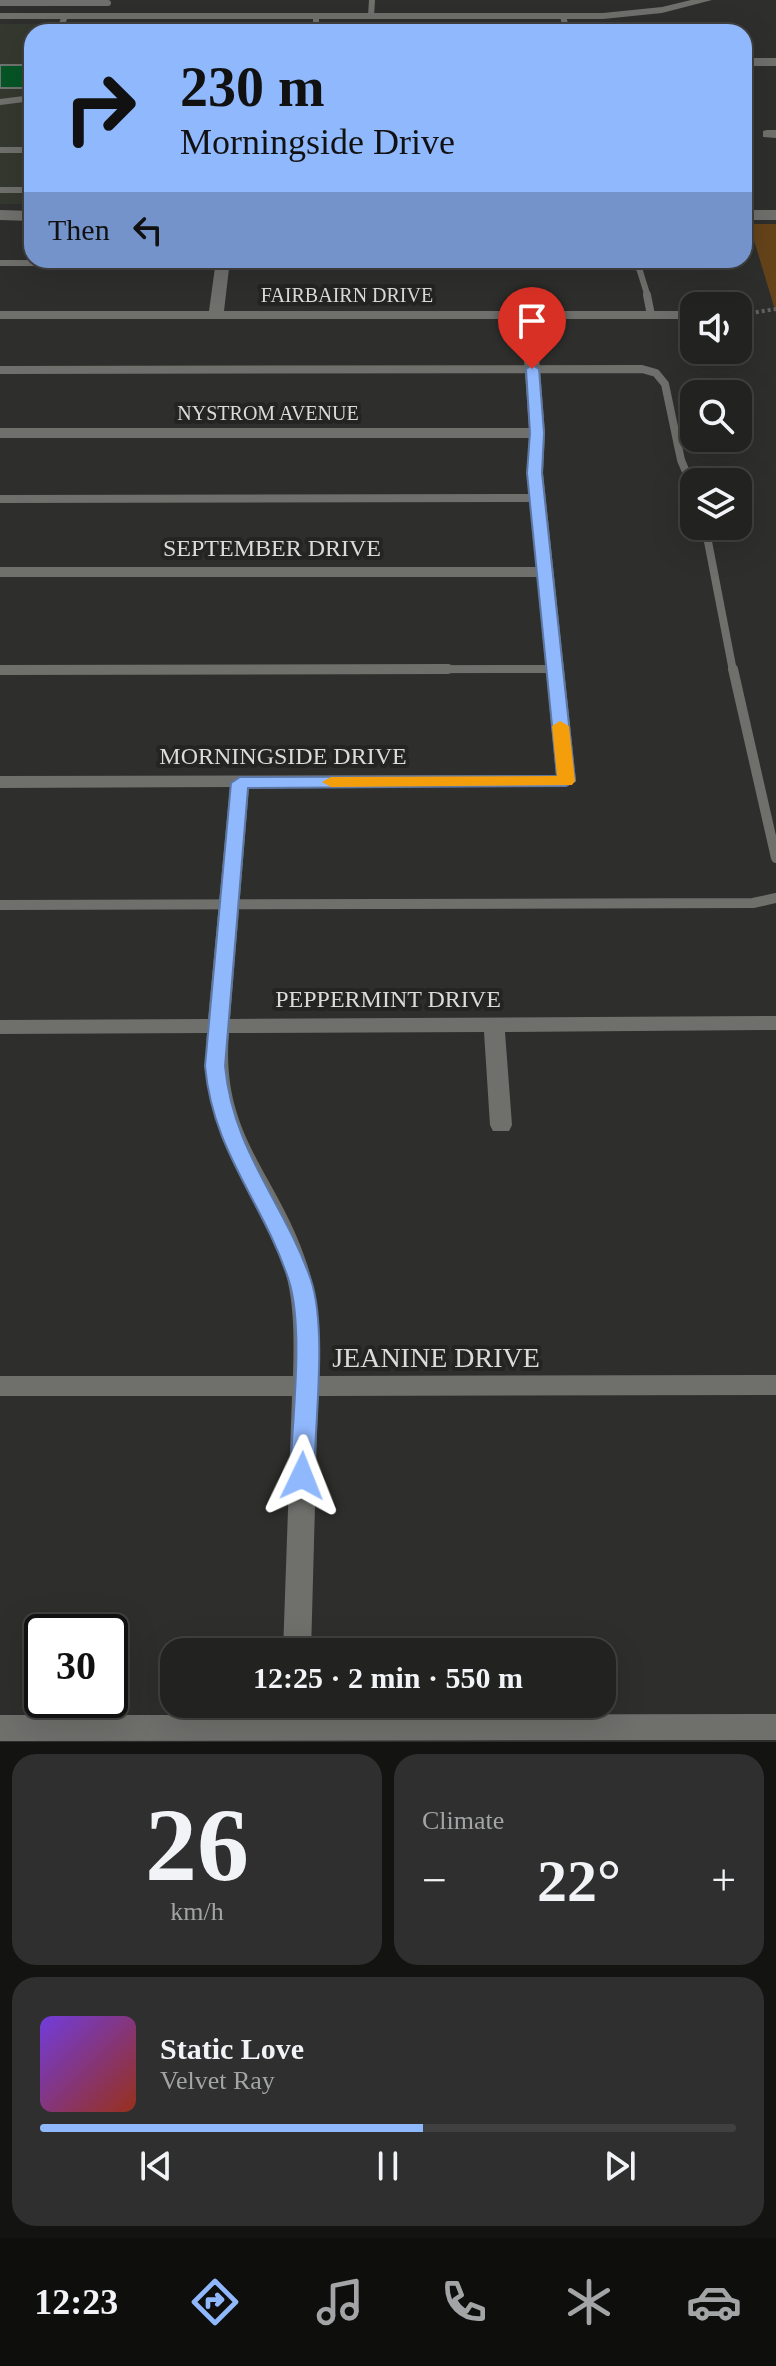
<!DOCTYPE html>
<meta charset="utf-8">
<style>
:root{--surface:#222321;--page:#2e2f2e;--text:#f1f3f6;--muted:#a2a4a5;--line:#3f403f;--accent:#90b8fd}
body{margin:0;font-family:Georgia,serif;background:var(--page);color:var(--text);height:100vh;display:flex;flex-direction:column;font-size:30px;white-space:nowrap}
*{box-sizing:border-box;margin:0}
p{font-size:26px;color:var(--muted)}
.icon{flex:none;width:44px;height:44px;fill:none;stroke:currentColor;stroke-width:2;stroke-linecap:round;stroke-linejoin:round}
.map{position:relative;height:1742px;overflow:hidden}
.panel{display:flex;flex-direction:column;gap:12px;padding:12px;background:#131312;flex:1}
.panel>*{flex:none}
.top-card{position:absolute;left:24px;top:24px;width:728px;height:244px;border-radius:24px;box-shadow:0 8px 32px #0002,0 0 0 2px var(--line);background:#90b8fd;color:#111;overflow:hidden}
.buttons{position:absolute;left:680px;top:292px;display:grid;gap:16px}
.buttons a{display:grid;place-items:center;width:72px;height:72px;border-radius:16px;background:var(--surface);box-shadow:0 8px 32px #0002,0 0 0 2px var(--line);font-size:40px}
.speed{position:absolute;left:24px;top:1614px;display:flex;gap:16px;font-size:40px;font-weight:700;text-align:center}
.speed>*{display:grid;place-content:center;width:104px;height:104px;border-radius:50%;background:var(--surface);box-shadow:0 8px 32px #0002,0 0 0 2px var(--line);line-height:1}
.speed .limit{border:4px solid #111;border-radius:12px;background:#fff;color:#111}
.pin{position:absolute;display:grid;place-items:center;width:68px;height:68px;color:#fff;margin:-82px -34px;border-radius:50% 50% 50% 0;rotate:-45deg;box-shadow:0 0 8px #0007}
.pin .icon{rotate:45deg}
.me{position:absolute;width:88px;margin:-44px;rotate:2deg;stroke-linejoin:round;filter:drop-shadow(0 0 6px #0008)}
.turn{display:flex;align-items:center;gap:28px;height:168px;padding:0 24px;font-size:36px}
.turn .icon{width:104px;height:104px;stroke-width:2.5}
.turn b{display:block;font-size:56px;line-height:68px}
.then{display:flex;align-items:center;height:76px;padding:0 24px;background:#0003;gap:16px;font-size:30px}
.big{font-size:60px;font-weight:800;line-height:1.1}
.panel .widget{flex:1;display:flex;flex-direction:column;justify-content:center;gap:12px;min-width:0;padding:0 28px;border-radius:24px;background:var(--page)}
.panel .dial{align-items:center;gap:0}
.dial b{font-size:104px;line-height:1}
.song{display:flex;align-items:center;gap:24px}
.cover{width:96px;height:96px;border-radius:12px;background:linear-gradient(135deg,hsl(260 70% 55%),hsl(10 70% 35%))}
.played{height:8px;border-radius:4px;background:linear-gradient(90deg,var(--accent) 55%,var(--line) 55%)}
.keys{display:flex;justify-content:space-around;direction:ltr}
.heat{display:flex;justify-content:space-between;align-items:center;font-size:44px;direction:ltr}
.panel .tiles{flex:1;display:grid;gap:12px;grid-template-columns:1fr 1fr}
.widget:last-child{grid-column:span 2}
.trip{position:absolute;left:160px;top:1638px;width:456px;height:80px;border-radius:24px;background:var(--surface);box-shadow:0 8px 32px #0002,0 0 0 2px var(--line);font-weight:800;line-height:80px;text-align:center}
.tabs{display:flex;height:128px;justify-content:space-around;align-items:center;background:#0e0e0d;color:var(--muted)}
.tabs .icon{width:56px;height:56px}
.tabs .on{color:var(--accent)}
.tabs b{font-size:36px;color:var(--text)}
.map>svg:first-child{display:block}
.built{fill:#35382f}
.green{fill:#65431a}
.building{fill:#065526;stroke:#6f736f;stroke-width:2}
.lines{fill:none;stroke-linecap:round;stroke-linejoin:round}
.path{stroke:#626360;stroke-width:4;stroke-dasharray:3 3;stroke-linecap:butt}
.service-far2{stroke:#6f706c;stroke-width:6}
.service-far1{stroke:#6f706c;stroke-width:8}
.service{stroke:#6f706c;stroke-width:10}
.minor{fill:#6f706c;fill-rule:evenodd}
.tertiary{fill:#6f706c;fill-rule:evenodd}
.route{fill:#90b8fd;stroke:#5e78a4;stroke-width:2}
.slow{fill:#f59e0b}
.labels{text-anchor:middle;stroke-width:8;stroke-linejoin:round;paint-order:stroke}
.far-street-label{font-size:20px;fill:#dbdcda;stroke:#242522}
.street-label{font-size:24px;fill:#dbdcda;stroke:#242522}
.near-street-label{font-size:28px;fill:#dbdcda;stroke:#242522}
</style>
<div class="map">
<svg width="776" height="1742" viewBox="0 0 776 1742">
<rect width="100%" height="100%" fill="#2e2f2c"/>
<path class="built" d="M0,24h597l1,8h-566v172h-32z"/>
<path class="green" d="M749,224h27v89z"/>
<rect class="building" x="0" y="65" width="32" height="23"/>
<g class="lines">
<path class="path" d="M738,315l38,-6"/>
<g class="service-far2">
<path d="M0,3h108"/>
<path d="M316,16v16"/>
<path d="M371,16l1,-16"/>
<path d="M563,16l4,16"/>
<path d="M59,32l6,-16"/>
<path d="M0,102l32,-4"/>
<path d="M0,150h32"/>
<path d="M0,190h32"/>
<path d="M0,263l625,1 14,4 9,29"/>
</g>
<g class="service-far1">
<path d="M647,295l4,20"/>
<path d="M0,370l642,-1 14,4 9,11 16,76 13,31"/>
<path d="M0,499l537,-1"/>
<path d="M705,526l28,145"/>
<path d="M0,670l554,-1"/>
</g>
<g class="service">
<path d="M733,669l43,189"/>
<path d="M0,670l448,-1"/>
<path d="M0,905l753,-2 23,-5"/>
</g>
<g class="minor">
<path d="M691,0h21l-50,13 -59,6h-603v-6h603l59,-6z"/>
<rect x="744" y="58" width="32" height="8"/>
<path d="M767,130h9v8l-13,-1v-6z"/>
<path d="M216,260h14l-6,51h470v8h-158l9,114 -2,40 33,308 -10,6h-317l-19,232 546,-3v14l-271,2 7,93 -3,6h-16l-3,-6 -6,-93 -255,1c-9,102 48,141 77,228 13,37 13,75 12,115l458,-1v20l-458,1 -7,256h-28l9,-256h-292v-20h293c1,-39 2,-78 -11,-115 -28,-87 -84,-126 -75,-228l-207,1v-14l208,-1 22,-232 -230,1v-12l556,-1 -19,-198h-537v-10h536l-9,-94 2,-35h-529v-10h529l-8,-109h-521v-8h209z"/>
<path d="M282,1704h28v11l466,-1v26l-776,1v-26h281z"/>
</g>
<g class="tertiary">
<path d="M0,210l32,1v10l-32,-1z"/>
<rect x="744" y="210" width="32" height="10"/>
</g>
</g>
<path class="route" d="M532,365l7,4 5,64 -2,40 33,308 -9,5 -318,2 -23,278c8,86 59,136 86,214 16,48 4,143 3,196l-4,6 -8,3 -8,-3 -4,-6c2,-53 14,-147 -1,-195 -26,-80 -76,-128 -84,-215l26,-283 9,-6 317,-1 -30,-303 3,-40 -4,-64z"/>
<path class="slow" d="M560,721l9,5 6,55 -3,4 -241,2 -9,-5 9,-5 226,-1 -5,-50z"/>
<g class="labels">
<g class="far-street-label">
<text x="347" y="302">FAIRBAIRN DRIVE</text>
<text x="268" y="420">NYSTROM AVENUE</text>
</g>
<g class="street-label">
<text x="272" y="556">SEPTEMBER DRIVE</text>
<text x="283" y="764">MORNINGSIDE DRIVE</text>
<text x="388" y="1007">PEPPERMINT DRIVE</text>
</g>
<g class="near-street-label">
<text x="436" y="1367">JEANINE DRIVE</text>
</g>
</g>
</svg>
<div class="buttons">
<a><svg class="icon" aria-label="sound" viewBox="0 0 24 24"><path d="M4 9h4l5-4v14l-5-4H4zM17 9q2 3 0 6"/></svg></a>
<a><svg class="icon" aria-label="search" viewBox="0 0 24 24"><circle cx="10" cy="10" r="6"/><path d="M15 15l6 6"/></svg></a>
<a><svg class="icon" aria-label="layers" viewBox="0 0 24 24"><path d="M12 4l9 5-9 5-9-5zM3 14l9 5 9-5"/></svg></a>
</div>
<div class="speed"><div class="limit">30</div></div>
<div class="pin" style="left:532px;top:369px;background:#d93025"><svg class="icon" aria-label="arrive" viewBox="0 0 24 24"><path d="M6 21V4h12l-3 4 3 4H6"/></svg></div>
<svg class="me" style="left:302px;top:1476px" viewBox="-20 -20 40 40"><path d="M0-17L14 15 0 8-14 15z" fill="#90b8fd" stroke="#fff" stroke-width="4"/></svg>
<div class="trip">12:25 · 2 min · 550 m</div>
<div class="top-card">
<div class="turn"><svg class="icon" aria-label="right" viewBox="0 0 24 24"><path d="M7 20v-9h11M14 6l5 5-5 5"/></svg><div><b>230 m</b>Morningside Drive</div></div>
<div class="then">Then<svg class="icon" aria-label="left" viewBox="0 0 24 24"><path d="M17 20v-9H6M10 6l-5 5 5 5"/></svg></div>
</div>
</div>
<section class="panel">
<div class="tiles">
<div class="widget dial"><b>26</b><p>km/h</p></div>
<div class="widget"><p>Climate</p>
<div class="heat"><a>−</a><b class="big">22°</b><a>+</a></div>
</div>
<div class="widget">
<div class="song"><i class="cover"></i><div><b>Static Love</b><p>Velvet Ray</p></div></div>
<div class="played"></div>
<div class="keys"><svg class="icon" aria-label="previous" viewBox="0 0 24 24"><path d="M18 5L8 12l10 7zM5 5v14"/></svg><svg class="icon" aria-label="pause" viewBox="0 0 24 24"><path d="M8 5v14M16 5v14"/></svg><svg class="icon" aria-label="next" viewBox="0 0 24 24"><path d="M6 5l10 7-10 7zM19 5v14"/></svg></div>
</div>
</div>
</section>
<nav class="tabs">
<b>12:23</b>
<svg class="icon on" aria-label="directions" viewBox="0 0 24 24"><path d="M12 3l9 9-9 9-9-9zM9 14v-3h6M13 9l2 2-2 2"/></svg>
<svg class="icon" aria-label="music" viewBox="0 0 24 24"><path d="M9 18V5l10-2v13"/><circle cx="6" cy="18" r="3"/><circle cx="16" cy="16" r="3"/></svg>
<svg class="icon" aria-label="phone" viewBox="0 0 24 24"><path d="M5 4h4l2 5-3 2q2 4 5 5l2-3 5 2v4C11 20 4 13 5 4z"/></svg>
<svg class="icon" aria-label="climate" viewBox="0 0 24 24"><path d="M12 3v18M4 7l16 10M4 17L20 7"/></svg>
<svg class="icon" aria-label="car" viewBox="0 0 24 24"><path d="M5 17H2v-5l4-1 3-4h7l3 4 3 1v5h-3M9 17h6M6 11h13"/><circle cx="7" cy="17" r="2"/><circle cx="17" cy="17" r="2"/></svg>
</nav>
